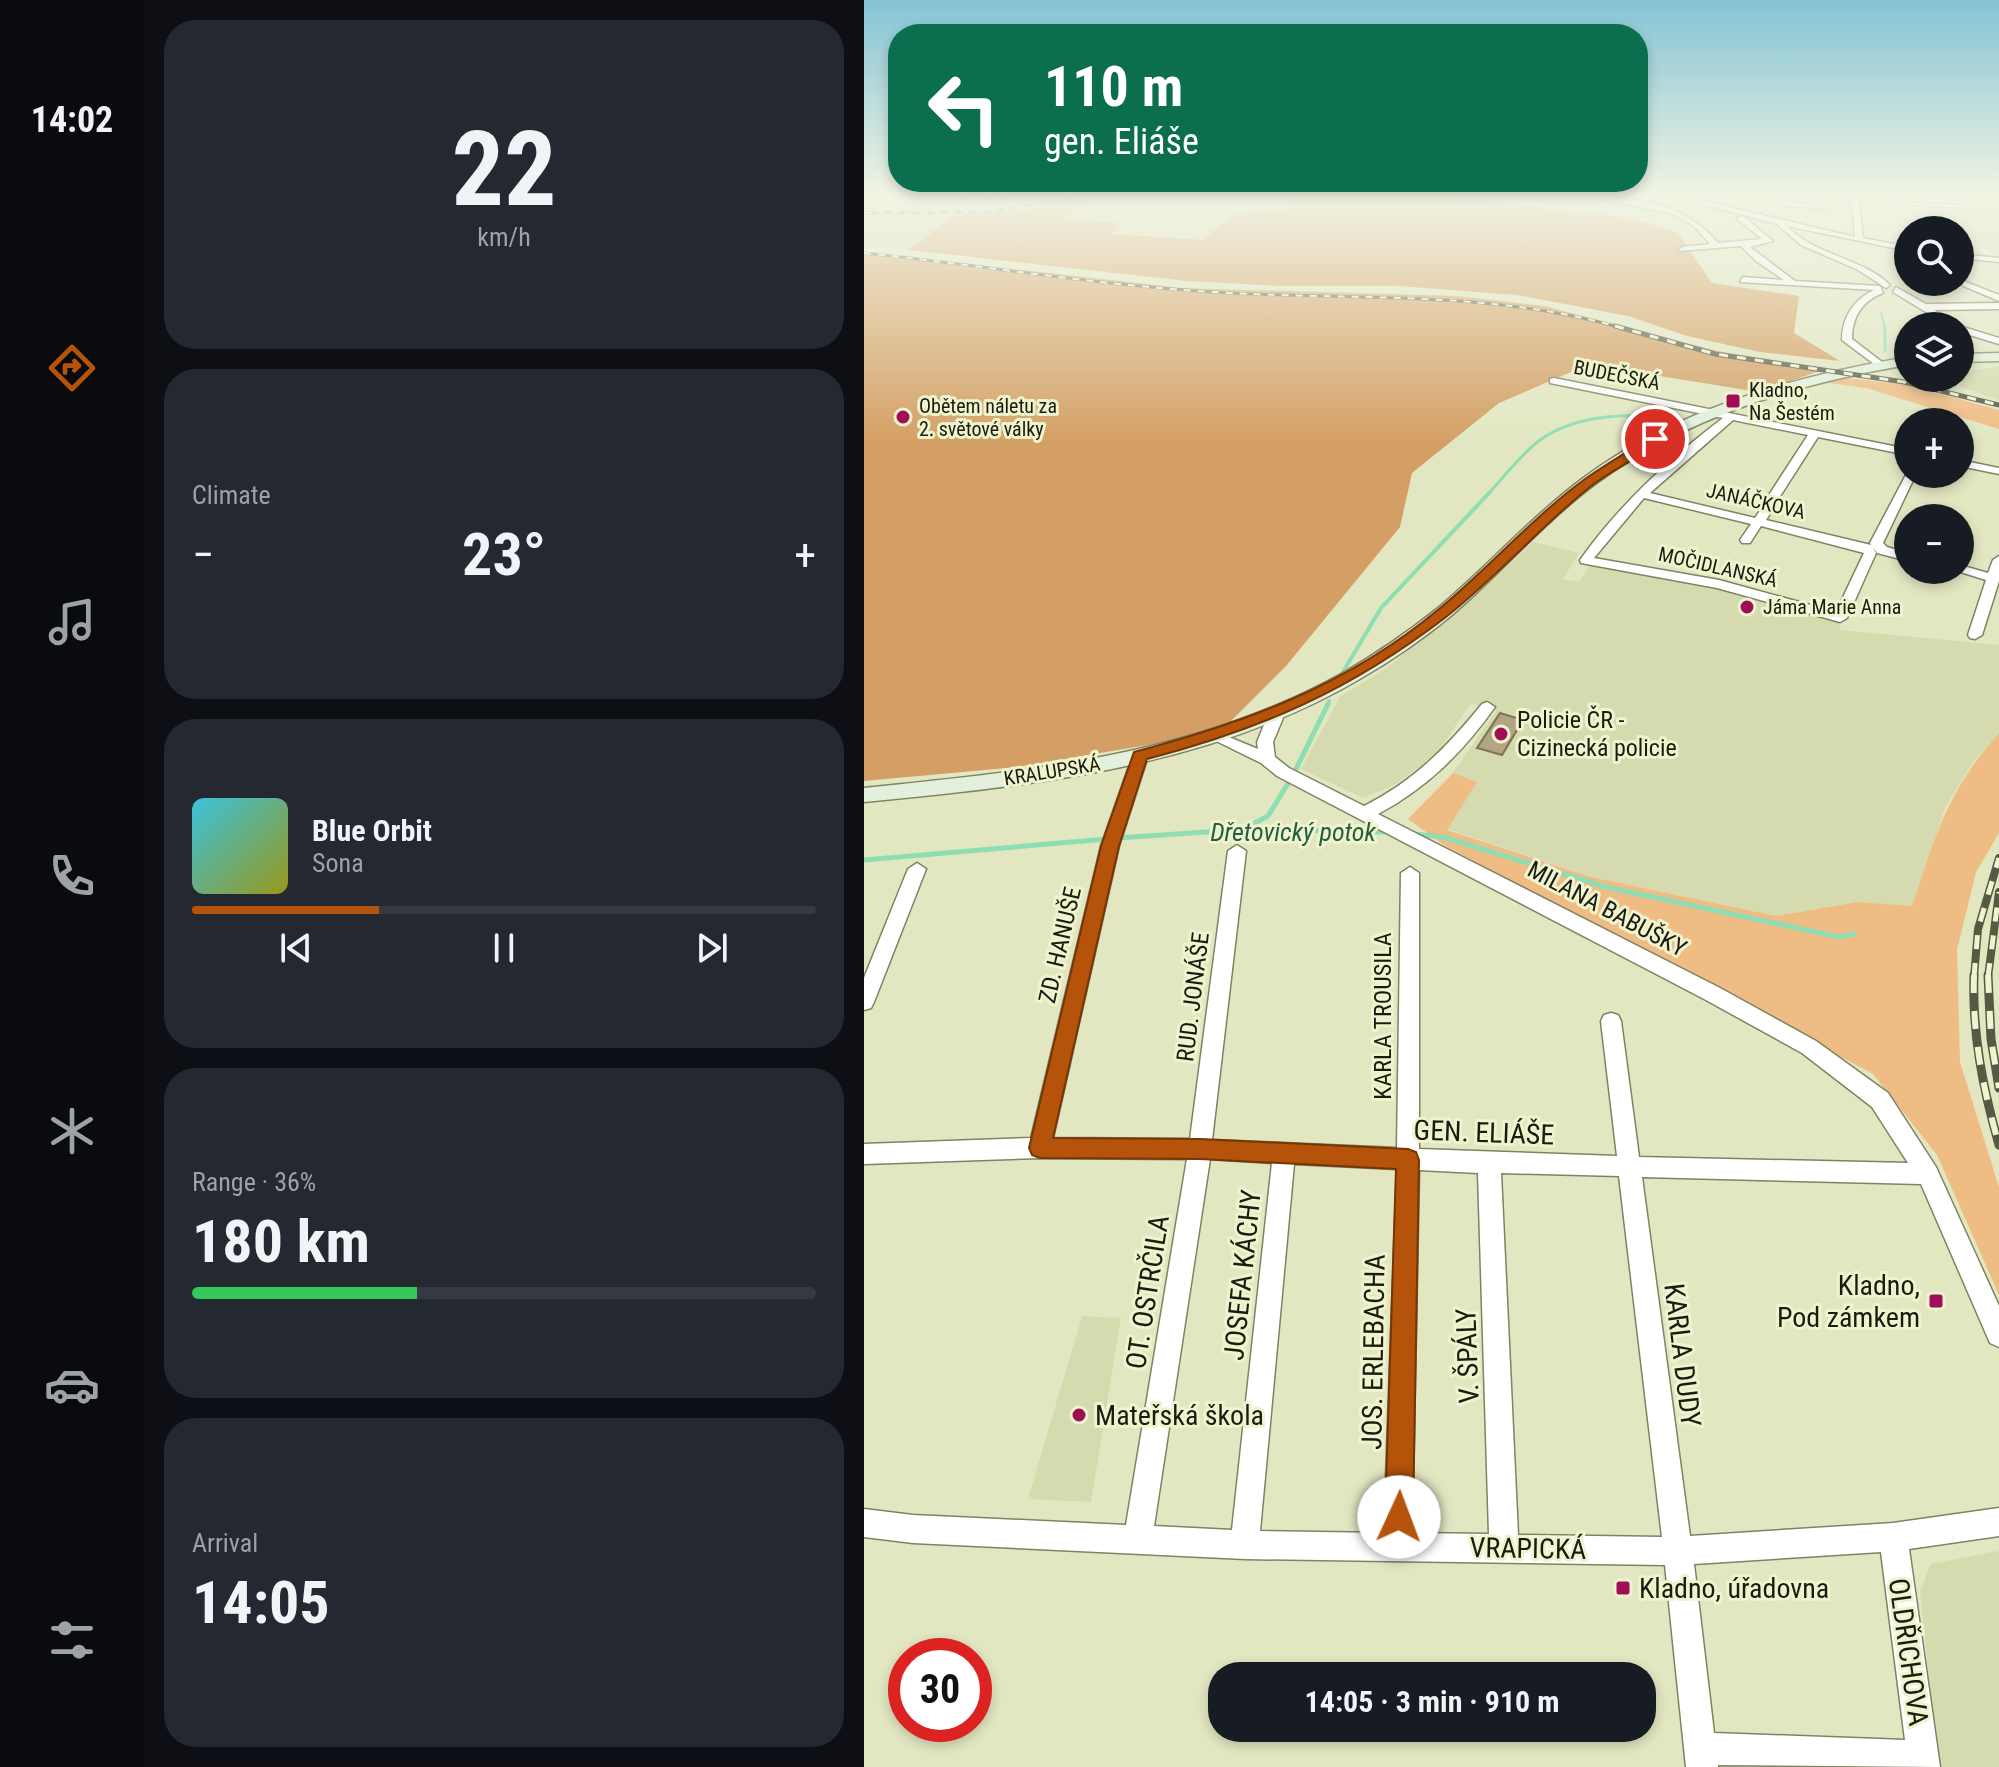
<!DOCTYPE html>
<meta charset="utf-8">
<style>
:root{--surface:#171b24;--page:#242831;--text:#f1f3f6;--muted:#9ea1a6;--line:#363941;--accent:#b45309}
body{margin:0;font-family:"Roboto Condensed",sans-serif;background:var(--page);color:var(--text);height:100vh;display:flex;flex-direction:column;font-size:30px;white-space:nowrap}
*{box-sizing:border-box;margin:0}
p{font-size:26px;color:var(--muted)}
.icon{flex:none;width:44px;height:44px;fill:none;stroke:currentColor;stroke-width:2;stroke-linecap:round;stroke-linejoin:round}
.map{position:relative;flex:1;overflow:hidden}
.drawer{display:flex;flex-direction:column;gap:20px;padding:20px;background:#0d0f14;width:720px}
.drawer>*{flex:none}
.top-card{position:absolute;left:24px;top:24px;width:760px;height:168px;border-radius:32px;box-shadow:0 4px 12px #0003;background:#0b6e4f;color:#fff;overflow:hidden}
.buttons{position:absolute;left:1030px;top:216px;display:grid;gap:16px}
.buttons a{display:grid;place-items:center;width:80px;height:80px;border-radius:50%;background:var(--surface);box-shadow:0 4px 12px #0003;font-size:40px}
.speed{position:absolute;left:24px;top:1638px;display:flex;gap:16px;font-size:40px;font-weight:700;text-align:center}
.speed>*{display:grid;place-content:center;width:104px;height:104px;border-radius:50%;background:var(--surface);box-shadow:0 4px 12px #0003;line-height:1}
.speed .limit{border:12px solid #d22;background:#fff;color:#111}
.pin{position:absolute;display:grid;place-items:center;width:68px;height:68px;color:#fff;margin:-34px;border:4px solid #fff;border-radius:50%;box-shadow:0 2px 8px #0007}
.me{position:absolute;width:88px;margin:-44px;rotate:2deg;stroke-linejoin:round;filter:drop-shadow(0 0 6px #0008)}
.turn{display:flex;align-items:center;gap:28px;height:168px;padding:0 24px;font-size:36px}
.turn .icon{width:104px;height:104px;stroke-width:2.5}
.turn b{display:block;font-size:56px;line-height:68px}
.big{font-size:60px;font-weight:700;line-height:1.1}
.drawer .widget{flex:1;display:flex;flex-direction:column;justify-content:center;gap:12px;min-width:0;padding:0 28px;border-radius:32px;background:var(--page)}
.drawer .dial{align-items:center;gap:0}
.dial b{font-size:104px;line-height:1}
.song{display:flex;align-items:center;gap:24px}
.cover{width:96px;height:96px;border-radius:12px;background:linear-gradient(135deg,hsl(190 70% 55%),hsl(60 70% 35%))}
.played{height:8px;border-radius:4px;background:linear-gradient(90deg,var(--accent) 30%,var(--line) 30%)}
.keys{display:flex;justify-content:space-around;direction:ltr}
.heat{display:flex;justify-content:space-between;align-items:center;font-size:44px;direction:ltr}
.charge{height:12px;border-radius:6px;background:linear-gradient(90deg,#34c759 36%,var(--line) 0)}
.trip{position:absolute;left:344px;top:1662px;width:448px;height:80px;border-radius:32px;background:var(--surface);box-shadow:0 4px 12px #0003;font-weight:700;line-height:80px;text-align:center}
main{display:flex;flex:1;min-height:0}
.tab-bar{display:flex;flex-direction:column;width:144px;justify-content:space-around;align-items:center;background:#090b0e;color:var(--muted)}
.tab-bar .icon{width:56px;height:56px}
.tab-bar .selected{color:var(--accent)}
.tab-bar b{font-size:36px;color:var(--text)}
.map>svg:first-child{display:block}
.built{fill:#d5dbaf}
.green{fill:#efbc84}
.forest{fill:#d49f64}
.lines{fill:none;stroke-linecap:round;stroke-linejoin:round}
.stream-far3{stroke:#8eddb3;stroke-width:2}
.stream-far2{stroke:#8eddb3;stroke-width:3}
.stream-far1{stroke:#8eddb3;stroke-width:4}
.stream{stroke:#8eddb3;stroke-width:5}
.building{fill:#b1a583;stroke:#7d7252;stroke-width:2}
.minor-casing{stroke:#7f8362;stroke-width:3}
.secondary-casing{stroke:#7f8362;stroke-width:3}
.minor{fill:#fff;fill-rule:evenodd}
.secondary{fill:#e3f0de;fill-rule:evenodd}
.rail-far3-casing{stroke:#575945;stroke-width:3}
.rail-far2-casing{stroke:#575945;stroke-width:5}
.rail-far1-casing{stroke:#575945;stroke-width:8}
.rail-casing{stroke:#575945;stroke-width:9}
.rail-far3{stroke:#eff4cf;stroke-width:2;stroke-dasharray:7;stroke-linecap:butt}
.rail-far2{stroke:#eff4cf;stroke-width:3;stroke-dasharray:9;stroke-linecap:butt}
.rail-far1{stroke:#eff4cf;stroke-width:5;stroke-dasharray:14;stroke-linecap:butt}
.rail{stroke:#eff4cf;stroke-width:6;stroke-dasharray:18;stroke-linecap:butt}
.route{fill:#b45309;stroke:#753606;stroke-width:2}
.poi-dot{fill:#a00f56;stroke:#eff4cf;stroke-width:3}
.labels{text-anchor:middle;stroke-width:6;stroke-linejoin:round;paint-order:stroke}
.far-street-label{font-size:20px;fill:#1b1c0f;stroke:#eff4cf}
.far-poi-label{font-size:20px;fill:#1b1c0f;stroke:#eff4cf;text-anchor:start}
.poi-label{font-size:24px;fill:#1b1c0f;stroke:#eff4cf;text-anchor:start}
.street-label{font-size:24px;fill:#1b1c0f;stroke:#eff4cf}
.water-label{font-size:26px;font-style:italic;fill:#255f43;stroke:#eff4cf}
.near-street-label{font-size:28px;fill:#1b1c0f;stroke:#eff4cf}
.near-poi-label{font-size:28px;fill:#1b1c0f;stroke:#eff4cf;text-anchor:start}
</style>
<main>
<nav class="tab-bar">
<b>14:02</b>
<svg class="icon selected" aria-label="directions" viewBox="0 0 24 24"><path d="M12 3l9 9-9 9-9-9zM9 14v-3h6M13 9l2 2-2 2"/></svg>
<svg class="icon" aria-label="music" viewBox="0 0 24 24"><path d="M9 18V5l10-2v13"/><circle cx="6" cy="18" r="3"/><circle cx="16" cy="16" r="3"/></svg>
<svg class="icon" aria-label="phone" viewBox="0 0 24 24"><path d="M5 4h4l2 5-3 2q2 4 5 5l2-3 5 2v4C11 20 4 13 5 4z"/></svg>
<svg class="icon" aria-label="climate" viewBox="0 0 24 24"><path d="M12 3v18M4 7l16 10M4 17L20 7"/></svg>
<svg class="icon" aria-label="car" viewBox="0 0 24 24"><path d="M5 17H2v-5l4-1 3-4h7l3 4 3 1v5h-3M9 17h6M6 11h13"/><circle cx="7" cy="17" r="2"/><circle cx="17" cy="17" r="2"/></svg>
<svg class="icon" aria-label="filters" viewBox="0 0 24 24"><path d="M4 7h16M4 17h16"/><circle cx="9" cy="7" r="2"/><circle cx="15" cy="17" r="2"/></svg>
</nav>
<section class="drawer">
<div class="widget dial"><b>22</b><p>km/h</p></div>
<div class="widget"><p>Climate</p>
<div class="heat"><a>−</a><b class="big">23°</b><a>+</a></div>
</div>
<div class="widget">
<div class="song"><i class="cover"></i><div><b>Blue Orbit</b><p>Sona</p></div></div>
<div class="played"></div>
<div class="keys"><svg class="icon" aria-label="previous" viewBox="0 0 24 24"><path d="M18 5L8 12l10 7zM5 5v14"/></svg><svg class="icon" aria-label="pause" viewBox="0 0 24 24"><path d="M8 5v14M16 5v14"/></svg><svg class="icon" aria-label="next" viewBox="0 0 24 24"><path d="M6 5l10 7-10 7zM19 5v14"/></svg></div>
</div>
<div class="widget"><p>Range · 36%</p><b class="big">180 km</b><div class="charge"></div></div>
<div class="widget"><p>Arrival</p><b class="big">14:05</b></div>
</section>
<div class="map">
<svg width="1135" height="1767" viewBox="0 0 1135 1767">
<rect width="100%" height="100%" fill="#e2e7c2"/>
<g class="built">
<path d="M0,198h219l-64,13 -66,5 -44,34 -45,-5z"/>
<path d="M249,198h180l-7,10 -52,4 -30,28 -94,-6 10,-10 -55,-5 11,-9z"/>
<path d="M1098,198l37,4v48l-19,-1 -22,-37 -1,-9z"/>
<path d="M1135,367v33l-38,-13 -5,-9h4v-7z"/>
<path d="M669,542l46,11 -16,26 16,3 11,-18 128,25 121,33 1,8 159,15v88l-26,29 -28,46 -32,99 -56,-5 -81,14 -185,-39 -144,-48 29,-46 -23,-10 43,-62 -9,-4 -17,-3 -33,50 -43,31 -31,13 -62,-29 39,-72 48,-30 104,-86z"/>
<path d="M218,1316l39,2 -30,184 -63,-3z"/>
<path d="M1135,1551v216h-61l-18,-176 11,-27z"/>
</g>
<g class="green">
<path d="M975,377l69,8 91,25v19l-133,-41 -44,-6z"/>
<path d="M1135,733v100l-23,39 -19,78 3,112 39,125v108l-62,-140 -64,-81 -429,-229 -36,-26 45,-46 24,9 -30,48 144,47 185,39 81,-14 55,4c24,-71 35,-115 87,-173z"/>
</g>
<g class="forest">
<path d="M219,198h30l-37,12 -10,9 55,4 -9,11 92,6 30,-28 52,-4 7,-10h170l171,20 44,15 34,50 87,13 -5,37 46,28 -80,-9 -73,-16 -59,-20 -111,-21 -119,-9h-118l-93,-5 -278,-31 44,-34 66,-5z"/>
<path d="M0,252l318,36 273,8 89,10 173,45 108,18 -66,23 -112,-18 -69,-5 -79,34 -87,70 -12,54 -114,139 -67,67 -202,34 -153,14z"/>
</g>
<g class="lines">
<path class="stream-far3" d="M1017,312l4,16"/>
<g class="stream-far2">
<path d="M1021,326v24"/>
<path d="M624,494c16,-17 33,-40 52,-54 40,-28 91,-25 138,-25"/>
</g>
<g class="stream-far1">
<path d="M479,672l38,-64 109,-116"/>
<path d="M463,706l2,-5"/>
</g>
<g class="stream">
<path d="M382,828l22,-12 24,-39 36,-73"/>
<path d="M549,834l30,3 163,50 233,50 15,-3"/>
<path d="M253,838l135,-9 135,3"/>
<path d="M0,860l243,-21"/>
</g>
</g>
<path class="building" d="M636,713l23,7 -21,35 -25,-7z"/>
<g class="lines">
<defs>
<g id="minor">
<path d="M734,198c44,-1 90,8 120,45l44,-4 -26,-21 7,-2 30,25 -23,6 45,34 85,5 3,7c-21,8 -31,24 -31,46l34,26 -8,2 -36,-27c0,-22 11,-40 32,-50l-134,-8 3,-5 41,3 -28,-19 -15,-15 -62,5 3,-4 28,-3 -16,-18 -21,-12z"/>
<path d="M815,198h12l164,39 -3,-35 -41,-4 164,8 -4,2 -112,-6 4,36 45,9v4l-121,-25c28,30 74,31 103,59l-4,3 -28,-18 -57,-25 -24,-21z"/>
<path d="M924,202l39,3 4,2 -4,2 -42,-3z"/>
<path d="M1096,254l39,4v4l-39,-4z"/>
<path d="M1097,280l38,15v6l-45,-19z"/>
<path d="M1032,287l30,17 73,-1v6l-65,1 26,16h-11l-56,-34z"/>
<path d="M1096,326l39,12v6l-39,-12z"/>
<path d="M690,378l354,71v6l-90,-18 -41,64 -4,1 -6,-4 41,-63 -75,-15 -83,73 105,25 8,-12 4,-1 6,4 -7,11 105,25 -1,-2 38,-72v3h8l-33,69 4,4 21,6v8l-31,-8 -4,-6 3,6 -29,65 -7,4 -123,-34 -136,-25 -1,-3c39,-55 89,-101 143,-142l-173,-35v-4zM780,498l107,26 -11,16 2,3h8l11,-17 103,27 -28,59 -117,-32 -125,-22z"/>
<path d="M1096,460l39,8v6l-39,-8z"/>
<path d="M1135,556v25l-17,54 -7,4 -5,-1 -2,-3 18,-55 -32,-10h6v-5l28,8 5,-13z"/>
<path d="M623,702l8,5c-32,45 -68,81 -117,107l342,174 96,53 72,52 48,74 63,139v41l-9,-4 -69,-159 -279,-7 48,359 203,-13 106,-15v28l-90,13 31,218 -222,-2v2h-32l-21,-202 -420,-6 -332,-16 -49,-6v-28l49,6 213,10 61,-366 -147,-1 -176,6v-20l167,-6 70,-292 33,-94h12l2,4 -29,90 -66,292 137,1 38,-288 9,-6 9,6 -34,289 185,8 4,-275 9,-6 9,6v276l198,7 -16,-135 3,-6 7,-2 7,2 3,6 18,136 269,6 -36,-56 -70,-54 -96,-53 -429,-224 -16,-13 -55,-27 8,-5 44,18 -1,-7 12,-29 3,-3h10l3,3 -12,29 2,15 14,11 75,38c50,-25 83,-59 118,-102zM346,1159l62,4 -40,367 -78,-4zM430,1164l103,5 -13,364 -124,-2zM555,1170l59,3 11,361 -77,-1zM637,1173l118,3 43,361 -144,-2zM1017,1552l24,188 -191,-7 -20,-169z"/>
<path d="M53,863l9,6 -52,133 -3,6 -7,2v-32l44,-109z"/>
</g>
<g id="secondary">
<path d="M1135,353v8l-39,1v-8z"/>
<path d="M1044,357v8c-110,18 -222,52 -313,119 -52,39 -94,89 -143,131 -29,24 -61,46 -94,65 -151,88 -324,105 -494,122v-14c165,-17 331,-32 479,-115 33,-19 65,-41 95,-65 49,-41 92,-90 144,-129 93,-70 213,-103 326,-122z"/>
</g>
</defs>
<use href="#minor" class="minor-casing"/>
<use href="#secondary" class="secondary-casing"/>
<use href="#minor" class="minor"/>
<use href="#secondary" class="secondary"/>
<defs>
<g id="rail-far3">
<path d="M87,198h65"/>
<path d="M1122,198l13,2"/>
<path d="M0,213l126,-1 87,-14"/>
<path d="M0,253c116,12 232,32 349,39 138,9 274,-3 409,36"/>
</g>
<path id="rail-far2" d="M751,326l100,28 189,28 95,23"/>
<g id="rail-far1">
<path d="M1110,977l4,-48 21,-71"/>
<path d="M1124,977l11,-85"/>
</g>
<g id="rail">
<path d="M1110,975c-2,59 9,114 25,170"/>
<path d="M1124,975l3,64 8,49"/>
</g>
</defs>
<use href="#rail-far3" class="rail-far3-casing"/>
<use href="#rail-far2" class="rail-far2-casing"/>
<use href="#rail-far1" class="rail-far1-casing"/>
<use href="#rail" class="rail-casing"/>
<use href="#rail-far3" class="rail-far3"/>
<use href="#rail-far2" class="rail-far2"/>
<use href="#rail-far1" class="rail-far1"/>
<use href="#rail" class="rail"/>
</g>
<linearGradient id="sky" x2="0" y2="1"><stop stop-color="#84c4d3"/><stop offset="0.44" stop-color="#f2f4e4"/><stop offset="1" stop-color="#f2f4e4" stop-opacity="0"/></linearGradient>
<rect width="1135" height="445" fill="url(#sky)"/>
<path class="route" d="M787,437l10,2c-20,19 -49,30 -71,48 -50,40 -93,90 -144,130 -95,73 -184,112 -299,142l-28,87 -66,292 147,1 208,10 8,3 3,8 -6,357 -4,10 -10,4 -10,-4 -4,-10 11,-348 -196,-10 -160,-1 -8,-3 -3,-7 72,-302 33,-94c113,-30 214,-67 305,-143 50,-41 94,-92 146,-130 21,-15 44,-28 66,-42z"/>
<g class="poi-dot">
<rect x="861" y="393" width="16" height="16" rx="4"/>
<circle cx="39" cy="417" r="8"/>
<circle cx="883" cy="607" r="8"/>
<circle cx="637" cy="734" r="8"/>
<rect x="1064" y="1293" width="16" height="16" rx="4"/>
<circle cx="215" cy="1415" r="8"/>
<rect x="751" y="1580" width="16" height="16" rx="4"/>
</g>
<g class="labels">
<g class="far-street-label">
<text transform="translate(753 375) rotate(11)" y="7">BUDEČSKÁ</text>
<text transform="translate(892 501) rotate(13)" y="7">JANÁČKOVA</text>
<text transform="translate(854 567) rotate(13)" y="7">MOČIDLANSKÁ</text>
<text transform="translate(188 771) rotate(-9)" y="7">KRALUPSKÁ</text>
</g>
<g class="far-poi-label">
<text x="885" y="397">Kladno,<tspan x="885" dy="23">Na Šestém</tspan></text>
<text x="55" y="413">Obětem náletu za<tspan x="55" dy="23">2. světové války</tspan></text>
<text x="899" y="614">Jáma Marie Anna</text>
</g>
<g class="poi-label">
<text x="653" y="728">Policie ČR -<tspan x="653" dy="28">Cizinecká policie</tspan></text>
</g>
<g class="street-label">
<text transform="translate(743 909) rotate(28)" y="8">MILANA BABUŠKY</text>
<text transform="translate(196 945) rotate(-77)" y="8">ZD. HANUŠE</text>
<text transform="translate(329 997) rotate(-83)" y="8">RUD. JONÁŠE</text>
<text transform="translate(519 1016) rotate(-90)" y="8">KARLA TROUSILA</text>
</g>
<g class="water-label">
<text x="429" y="841">Dřetovický potok</text>
</g>
<g class="near-street-label">
<text transform="translate(620 1132) rotate(2)" y="10">GEN. ELIÁŠE</text>
<text transform="translate(378 1275) rotate(-84)" y="10">JOSEFA KÁCHY</text>
<text transform="translate(283 1292) rotate(-81)" y="10">OT. OSTRČILA</text>
<text transform="translate(509 1352) rotate(-89)" y="10">JOS. ERLEBACHA</text>
<text transform="translate(819 1355) rotate(83)" y="10">KARLA DUDY</text>
<text transform="translate(603 1356) rotate(-92)" y="10">V. ŠPÁLY</text>
<text transform="translate(664 1548) rotate(1)" y="10">VRAPICKÁ</text>
<text transform="translate(1045 1652) rotate(82)" y="10">OLDŘICHOVA</text>
</g>
<g class="near-poi-label">
<text x="1056" y="1295" text-anchor="end">Kladno,<tspan x="1056" dy="32">Pod zámkem</tspan></text>
<text x="231" y="1425">Mateřská škola</text>
<text x="775" y="1598">Kladno, úřadovna</text>
</g>
</g>
</svg>
<div class="buttons">
<a><svg class="icon" aria-label="search" viewBox="0 0 24 24"><circle cx="10" cy="10" r="6"/><path d="M15 15l6 6"/></svg></a>
<a><svg class="icon" aria-label="layers" viewBox="0 0 24 24"><path d="M12 4l9 5-9 5-9-5zM3 14l9 5 9-5"/></svg></a>
<a>+</a>
<a>−</a>
</div>
<div class="speed"><div class="limit">30</div></div>
<div class="pin" style="left:791px;top:439px;background:#d93025"><svg class="icon" aria-label="arrive" viewBox="0 0 24 24"><path d="M6 21V4h12l-3 4 3 4H6"/></svg></div>
<svg class="me" style="left:535px;top:1517px" viewBox="-20 -20 40 40"><circle r="19" fill="#fff"/><path d="M0-13L10 11 0 6-10 11z" fill="#b45309"/></svg>
<div class="trip">14:05 · 3 min · 910 m</div>
<div class="top-card">
<div class="turn"><svg class="icon" aria-label="left" viewBox="0 0 24 24"><path d="M17 20v-9H6M10 6l-5 5 5 5"/></svg><div><b>110 m</b>gen. Eliáše</div></div>
</div>
</div>
</main>
